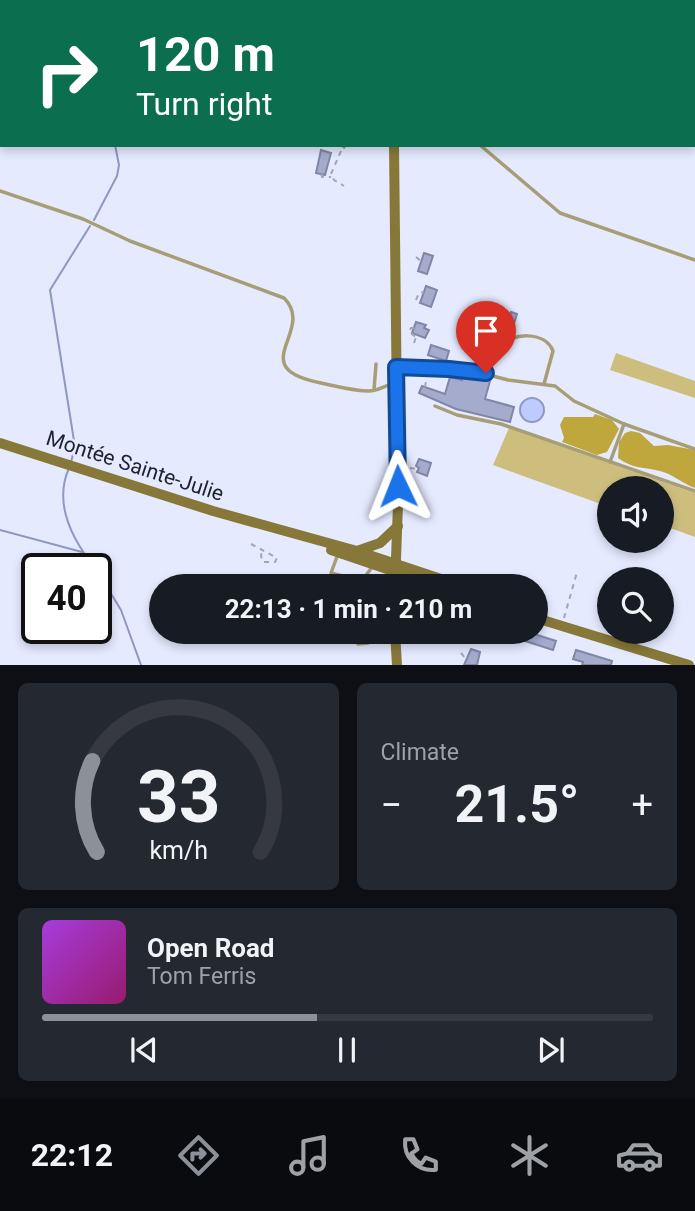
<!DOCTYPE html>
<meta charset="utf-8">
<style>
:root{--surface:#171b24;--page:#242831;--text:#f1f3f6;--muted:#9ea1a6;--line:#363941;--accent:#8c9099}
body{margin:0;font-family:Roboto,sans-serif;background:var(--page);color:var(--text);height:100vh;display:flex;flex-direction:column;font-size:26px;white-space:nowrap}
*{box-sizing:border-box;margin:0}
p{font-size:23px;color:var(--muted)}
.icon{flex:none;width:38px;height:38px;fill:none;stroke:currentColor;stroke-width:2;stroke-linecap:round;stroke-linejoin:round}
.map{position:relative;height:665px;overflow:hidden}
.drawer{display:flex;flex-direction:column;gap:18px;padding:18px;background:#0d0f14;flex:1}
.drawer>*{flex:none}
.guide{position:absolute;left:0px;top:0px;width:696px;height:147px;box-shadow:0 4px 10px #0003;background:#0b6e4f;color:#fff;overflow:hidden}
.buttons{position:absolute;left:597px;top:476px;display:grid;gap:14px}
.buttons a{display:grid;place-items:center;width:77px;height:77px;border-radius:50%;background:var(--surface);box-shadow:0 4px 10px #0003;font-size:35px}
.speed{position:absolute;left:21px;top:553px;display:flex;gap:14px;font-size:35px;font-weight:700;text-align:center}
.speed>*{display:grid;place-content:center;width:91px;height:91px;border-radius:50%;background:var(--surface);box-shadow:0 4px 10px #0003;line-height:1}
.speed .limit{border:4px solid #111;border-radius:10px;background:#fff;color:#111}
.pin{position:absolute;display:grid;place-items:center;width:60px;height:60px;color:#fff;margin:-72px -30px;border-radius:50% 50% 50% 0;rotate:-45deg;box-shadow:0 0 7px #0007}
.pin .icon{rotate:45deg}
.me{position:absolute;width:77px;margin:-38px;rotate:358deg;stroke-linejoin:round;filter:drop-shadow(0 0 5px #0008)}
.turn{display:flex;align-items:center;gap:24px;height:147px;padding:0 21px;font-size:32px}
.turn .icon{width:91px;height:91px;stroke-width:2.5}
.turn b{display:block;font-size:49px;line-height:60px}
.big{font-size:52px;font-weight:700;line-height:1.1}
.drawer .tile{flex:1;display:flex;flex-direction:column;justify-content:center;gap:10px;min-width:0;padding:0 24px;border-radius:10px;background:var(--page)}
.drawer .dial{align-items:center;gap:0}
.dial svg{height:182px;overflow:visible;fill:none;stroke:var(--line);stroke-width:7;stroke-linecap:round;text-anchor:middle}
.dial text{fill:var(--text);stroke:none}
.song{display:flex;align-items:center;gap:21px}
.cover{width:84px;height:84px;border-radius:10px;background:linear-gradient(135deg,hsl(280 70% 55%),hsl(320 70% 35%))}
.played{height:7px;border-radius:4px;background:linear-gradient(90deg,var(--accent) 45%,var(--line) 45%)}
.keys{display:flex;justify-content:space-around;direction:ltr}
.heat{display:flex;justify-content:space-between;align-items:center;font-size:38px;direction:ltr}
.drawer .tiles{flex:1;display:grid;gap:18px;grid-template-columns:1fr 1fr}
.tile:last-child{grid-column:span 2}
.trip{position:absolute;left:149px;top:574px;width:399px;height:70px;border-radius:35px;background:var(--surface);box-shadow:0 4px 10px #0003;font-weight:700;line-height:70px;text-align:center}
.dock{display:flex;height:112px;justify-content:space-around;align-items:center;background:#090b0e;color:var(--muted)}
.dock .icon{width:49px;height:49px}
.dock .current{color:var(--accent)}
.dock b{font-size:32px;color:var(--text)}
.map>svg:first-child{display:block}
.green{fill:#cebe7e}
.forest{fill:#bfa73e}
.water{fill:#bfcaff;stroke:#8f98c0;stroke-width:2}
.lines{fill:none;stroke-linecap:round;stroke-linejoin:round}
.stream{stroke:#8f98c0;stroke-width:2}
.building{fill:#a4abcc;stroke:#8087a6;stroke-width:2}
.path{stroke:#a1a5b7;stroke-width:2;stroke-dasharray:5 5;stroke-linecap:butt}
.lane{stroke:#a79e75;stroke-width:3.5}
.secondary{stroke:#877839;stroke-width:10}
.route-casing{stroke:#114b97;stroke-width:18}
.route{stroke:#1a73e8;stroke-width:12}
.labels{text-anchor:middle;stroke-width:5;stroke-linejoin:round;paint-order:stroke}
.street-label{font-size:21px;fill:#1f222e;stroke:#e5eaff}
</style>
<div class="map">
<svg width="695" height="665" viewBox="0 0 695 665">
<rect width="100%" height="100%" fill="#e5eaff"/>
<g class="green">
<path d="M616,353l79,28v17l-85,-28z"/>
<path d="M509,428l186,65v44l-33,-12v-37h-53v19l-116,-42z"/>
</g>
<g class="forest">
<path d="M595,414l17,6 7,9 -12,23 -10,3 -35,-13 2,-4 -4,-13 4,-8h29z"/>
<path d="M631,431l9,2 14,13 14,-1 27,5v38c-12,-4 -22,-14 -35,-17 -15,-4 -28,-2 -42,-13l1,-16 6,-9z"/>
</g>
<circle class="water" cx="532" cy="410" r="12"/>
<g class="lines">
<g class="stream">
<path d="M126,0v2"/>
<path d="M94,220l23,-44 2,-11 -4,-20"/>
<path d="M71,462l4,-15 -25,-157 40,-64"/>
<path d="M69,468c-16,36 4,73 27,101"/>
<path d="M0,530l82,22"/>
<path d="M96,569l25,41 20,55"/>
</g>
</g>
<g class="building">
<path d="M321,150l10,3 -6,22 -9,-2z"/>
<path d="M424,253l9,3 -6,18 -9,-3z"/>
<path d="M426,286l11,4 -6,17 -11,-4z"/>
<path d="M486,306l24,9 1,-3 6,2 -6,19 -33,-13 5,-13z"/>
<path d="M416,322l10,3 -2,3 5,2 -4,8 -13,-5z"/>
<path d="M431,345l18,6 -3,10 -18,-6z"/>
<path d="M464,375l26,6 -5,18 29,8 -4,15 -54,-13 -37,-16 3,-7 23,8 5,-17 12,3z"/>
<path d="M419,459l12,4 -4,13 -10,-4 2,-4 -3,-2z"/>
<path d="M505,632h23l28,9 -3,9 -34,-11z"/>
<path d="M471,649l9,3 -3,13h-13z"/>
<path d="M576,650l36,11 -1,4h-29l1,-3 -10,-3z"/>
</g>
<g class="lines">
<g class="path">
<path d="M405,0l3,2"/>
<path d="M341,151l-10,23 3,6 10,6"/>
<path d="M321,174l1,3h9"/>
<path d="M416,257l5,4"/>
<path d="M416,300l3,-7 5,-1"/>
<path d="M414,328h-3l-2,4 7,5"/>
<path d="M414,343l3,-9"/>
<path d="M425,387l1,-6"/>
<path d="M410,468l8,1"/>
<path d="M251,544l26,14 -2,4h-12l-2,-6 1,-7"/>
<path d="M564,618l13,-46"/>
<path d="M461,653l5,6"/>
</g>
<g class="lane">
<path d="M483,0l1,2"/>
<path d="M480,145l80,68 135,47"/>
<path d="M344,147l1,-2"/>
<path d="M0,191l83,28 47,22 154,57c33,33 -42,70 37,85 15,3 32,8 48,8 10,0 17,-7 26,-7"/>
<path d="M398,367l72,3 38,10 47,6 19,15 50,23 71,25"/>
<path d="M489,374c2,-8 3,-20 9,-27 14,-15 47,-16 55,4l-9,33"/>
<path d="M374,390l2,-26"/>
<path d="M435,406l22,9 44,9 194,67"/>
<path d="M610,462l14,-38"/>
<path d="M338,554l-7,19 31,8 10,-14"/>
<path d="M355,632l-1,7 4,5 10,-1 11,-10"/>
</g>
<g class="secondary">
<path d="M388,0v2"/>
<path d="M394,145l4,359 -3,82"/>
<path d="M0,443l213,68 144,40 105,35"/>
<path d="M331,550l106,36"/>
<path d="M357,551l23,-8 18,-17"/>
<path d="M536,618l153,47"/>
<path d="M395,632l2,33"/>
</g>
</g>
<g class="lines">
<defs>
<path id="route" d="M398,486l-2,-119 53,2 37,4"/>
</defs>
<use href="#route" class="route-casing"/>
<use href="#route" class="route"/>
</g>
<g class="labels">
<g class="street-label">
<text transform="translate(135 466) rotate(18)" y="7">Montée Sainte-Julie</text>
</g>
</g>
</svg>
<div class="buttons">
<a><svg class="icon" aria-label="sound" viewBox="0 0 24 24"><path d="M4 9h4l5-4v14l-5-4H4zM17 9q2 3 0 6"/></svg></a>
<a><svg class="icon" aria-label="search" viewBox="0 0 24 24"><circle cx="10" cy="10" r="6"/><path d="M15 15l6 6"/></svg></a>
</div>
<div class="speed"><div class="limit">40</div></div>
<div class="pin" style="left:486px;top:373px;background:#d93025"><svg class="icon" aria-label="arrive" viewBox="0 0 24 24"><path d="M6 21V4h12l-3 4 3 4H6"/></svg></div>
<svg class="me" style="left:398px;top:486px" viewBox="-20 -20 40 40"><path d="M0-17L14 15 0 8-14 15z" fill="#1a73e8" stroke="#fff" stroke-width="4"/></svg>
<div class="trip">22:13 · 1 min · 210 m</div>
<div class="guide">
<div class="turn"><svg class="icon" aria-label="right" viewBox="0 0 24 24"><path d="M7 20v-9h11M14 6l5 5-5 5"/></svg><div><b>120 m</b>Turn right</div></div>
</div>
</div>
<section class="drawer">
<div class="tiles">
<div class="tile dial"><svg viewBox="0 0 100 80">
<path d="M14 69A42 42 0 1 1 86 69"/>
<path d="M14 69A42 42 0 0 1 12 29" stroke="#8c9099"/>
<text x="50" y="56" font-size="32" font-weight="700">33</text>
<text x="50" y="72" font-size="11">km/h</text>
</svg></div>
<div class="tile"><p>Climate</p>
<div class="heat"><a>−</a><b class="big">21.5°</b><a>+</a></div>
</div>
<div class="tile">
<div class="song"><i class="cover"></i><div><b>Open Road</b><p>Tom Ferris</p></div></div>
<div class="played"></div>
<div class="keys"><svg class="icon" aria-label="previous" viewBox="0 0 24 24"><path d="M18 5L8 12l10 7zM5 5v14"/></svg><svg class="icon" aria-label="pause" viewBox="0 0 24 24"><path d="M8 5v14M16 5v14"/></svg><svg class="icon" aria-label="next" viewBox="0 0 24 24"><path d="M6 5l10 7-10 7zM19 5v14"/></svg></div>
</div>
</div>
</section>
<nav class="dock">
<b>22:12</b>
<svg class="icon current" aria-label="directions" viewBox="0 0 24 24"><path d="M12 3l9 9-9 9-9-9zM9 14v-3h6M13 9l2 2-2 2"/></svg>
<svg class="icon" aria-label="music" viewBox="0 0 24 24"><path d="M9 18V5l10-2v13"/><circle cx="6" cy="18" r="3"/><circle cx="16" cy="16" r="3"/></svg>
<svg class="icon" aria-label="phone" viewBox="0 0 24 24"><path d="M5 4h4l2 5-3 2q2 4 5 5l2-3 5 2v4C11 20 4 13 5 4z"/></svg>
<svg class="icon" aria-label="climate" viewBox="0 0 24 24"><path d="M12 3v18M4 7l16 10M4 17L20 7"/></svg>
<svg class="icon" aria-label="car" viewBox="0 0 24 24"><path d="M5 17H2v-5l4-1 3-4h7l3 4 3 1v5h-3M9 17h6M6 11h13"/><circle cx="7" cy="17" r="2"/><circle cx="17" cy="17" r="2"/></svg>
</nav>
